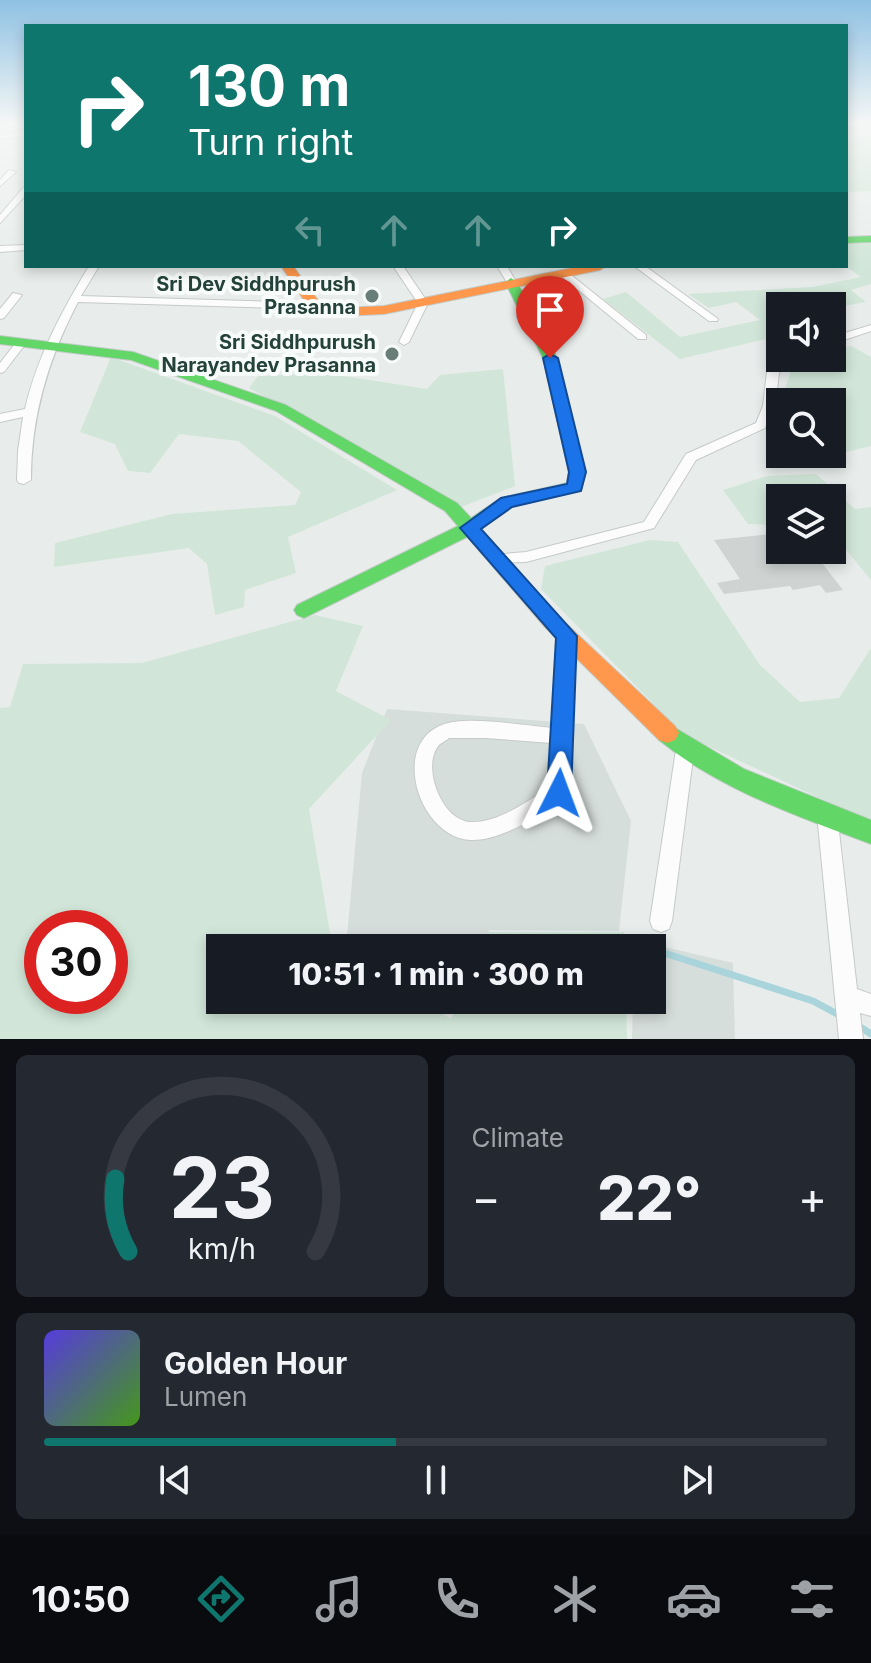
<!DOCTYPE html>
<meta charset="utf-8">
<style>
:root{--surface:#171b24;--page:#242831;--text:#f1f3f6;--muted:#9ea1a6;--line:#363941;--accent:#0f766e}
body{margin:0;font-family:Inter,sans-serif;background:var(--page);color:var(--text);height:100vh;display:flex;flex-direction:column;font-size:30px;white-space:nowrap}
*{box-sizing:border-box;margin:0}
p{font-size:26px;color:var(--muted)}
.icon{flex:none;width:44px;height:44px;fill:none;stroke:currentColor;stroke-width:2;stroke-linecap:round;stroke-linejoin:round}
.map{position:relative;height:1039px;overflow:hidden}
.details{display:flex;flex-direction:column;gap:16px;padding:16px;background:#0d0f14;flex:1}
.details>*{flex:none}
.top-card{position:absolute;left:24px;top:24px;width:824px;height:244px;border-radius:0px;box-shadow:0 4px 12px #0003;background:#0f766e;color:#fff;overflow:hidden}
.controls{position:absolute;left:766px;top:292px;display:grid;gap:16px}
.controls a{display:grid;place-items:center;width:80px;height:80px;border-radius:0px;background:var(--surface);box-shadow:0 4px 12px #0003;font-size:40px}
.speed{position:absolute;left:24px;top:910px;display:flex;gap:16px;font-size:40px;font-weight:700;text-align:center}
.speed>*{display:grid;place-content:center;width:104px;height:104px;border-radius:50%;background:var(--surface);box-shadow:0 4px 12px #0003;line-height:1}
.speed .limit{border:12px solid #d22;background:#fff;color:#111}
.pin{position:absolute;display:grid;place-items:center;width:68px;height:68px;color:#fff;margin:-82px -34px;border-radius:50% 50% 50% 0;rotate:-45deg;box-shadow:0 0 8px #0007}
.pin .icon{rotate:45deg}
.me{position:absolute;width:88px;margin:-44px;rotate:3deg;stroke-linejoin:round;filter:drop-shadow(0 0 6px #0008)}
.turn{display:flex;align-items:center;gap:28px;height:168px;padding:0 32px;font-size:36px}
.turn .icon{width:104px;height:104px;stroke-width:2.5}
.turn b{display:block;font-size:56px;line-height:68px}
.lanes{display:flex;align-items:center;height:76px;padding:0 32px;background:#0003;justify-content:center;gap:40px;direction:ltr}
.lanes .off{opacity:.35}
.big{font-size:60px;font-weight:800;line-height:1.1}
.details .widget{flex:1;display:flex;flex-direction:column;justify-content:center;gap:12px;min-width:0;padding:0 28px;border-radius:12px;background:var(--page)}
.details .dial{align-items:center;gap:0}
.dial svg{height:208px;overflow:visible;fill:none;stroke:var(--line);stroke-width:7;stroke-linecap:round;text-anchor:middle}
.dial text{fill:var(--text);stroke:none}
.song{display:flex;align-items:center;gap:24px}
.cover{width:96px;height:96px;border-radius:12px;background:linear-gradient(135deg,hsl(250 70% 55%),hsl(100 70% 35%))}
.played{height:8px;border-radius:4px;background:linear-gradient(90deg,var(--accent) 45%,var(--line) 45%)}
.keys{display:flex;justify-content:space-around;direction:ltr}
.heat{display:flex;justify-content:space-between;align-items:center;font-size:44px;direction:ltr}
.details .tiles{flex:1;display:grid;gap:16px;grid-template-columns:1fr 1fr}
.widget:last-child{grid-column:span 2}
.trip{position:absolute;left:206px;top:934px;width:460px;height:80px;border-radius:0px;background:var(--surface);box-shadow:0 4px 12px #0003;font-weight:800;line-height:80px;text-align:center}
.menu{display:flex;height:128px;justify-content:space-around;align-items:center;background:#090b0e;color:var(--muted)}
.menu .icon{width:56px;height:56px}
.menu .on{color:var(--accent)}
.menu b{font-size:36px;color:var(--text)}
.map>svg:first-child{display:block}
.built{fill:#d6dedb}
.green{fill:#d1e6d8;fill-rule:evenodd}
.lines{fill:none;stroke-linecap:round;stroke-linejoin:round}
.stream-far1{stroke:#a9d4db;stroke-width:3}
.stream{stroke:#a9d4db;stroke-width:7}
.building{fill:#cfd4d2}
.street-casing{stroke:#c5cac8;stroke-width:2}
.fast-casing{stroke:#c3cbc8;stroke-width:2}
.slow-casing{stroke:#c3cbc8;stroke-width:2}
.street{fill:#fcfcfc;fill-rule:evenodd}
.fast{fill:#63d668;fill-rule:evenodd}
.slow{fill:#ff974d;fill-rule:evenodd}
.route{fill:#1a73e8;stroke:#114b97;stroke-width:2}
.poi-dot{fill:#697e78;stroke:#f7fbf9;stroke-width:3}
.labels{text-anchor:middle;stroke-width:8;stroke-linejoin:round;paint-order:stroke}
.far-poi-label{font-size:20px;font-weight:bold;fill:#24423a;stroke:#f7fbf9;text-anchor:end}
</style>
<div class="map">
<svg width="871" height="1039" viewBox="0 0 871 1039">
<rect width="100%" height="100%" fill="#e8edeb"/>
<g class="built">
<path d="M387,709l197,15 47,97 -12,110 -130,-1 -3,18 -140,-1 16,-174z"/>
<path d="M635,940l98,23 2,76h-103l1,-39h19v-52h-17z"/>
</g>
<g class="green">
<path d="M846,124h25v67l-25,1z"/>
<path d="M871,243v41l-20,6 15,12 -34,6 -52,-2v38l-9,-6 -91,21 -77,-60 23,-7 54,45 80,-17 -24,-18 -27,6 -21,-14 124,-7 49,-10 -16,-11 1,-22z"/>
<path d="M851,346l20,11v89l-62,15 -9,-7h32v-52h-52v36l-8,-7 21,-67 20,-6h19v-6z"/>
<path d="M111,357l164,59 122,74 -109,47 8,36 -51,17 -1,17 -29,8 -8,-51 -18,-16 -135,19 1,-24 117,-29 123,-9 6,-13 -63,-51 -59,-7 -29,39 -22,-2 -13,-27 -35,-12z"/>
<path d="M503,369l12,117 -54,21 -212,-119 9,-12 67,-3 102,16 13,-14z"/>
<path d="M816,474l39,35 16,-2v73l-39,-47v-35h-52v27l-32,-1 -25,-34 44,-14z"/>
<path d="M650,540l28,2 82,123 40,37 39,-4 32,-50v174l-187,-87 -143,-146 4,-23z"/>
<path d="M315,615l48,11 -27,65 55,29 -82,89 23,136 4,3h-116v52h200l31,19 8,-19h167l1,39h-627v-331l10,-1 13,-43 119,-1zM42,928h68v68h-68z"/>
<path d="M488,932h136l1,16h-144z"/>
</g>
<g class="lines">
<path class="stream-far1" d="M0,131l18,-7"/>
<g class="stream">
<path d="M658,951l155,50 28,15"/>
<path d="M857,1025l14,9"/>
</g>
</g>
<path class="building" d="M780,533v17h32l31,40 -17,3 -6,-8 -27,5 -3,-4 -66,8 -7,-11 23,-4 -26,-39z"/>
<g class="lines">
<defs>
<g id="street">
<path d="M26,131v4l-26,4v-4z"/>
<path d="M9,170l7,2 -16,14v-6z"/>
<path d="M23,188h3v7l-26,28v-8z"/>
<path d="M25,245l1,5 -26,2v-6z"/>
<path d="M89,266h10l-18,30 234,7 5,3 -5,3 -237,-7c-30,57 -47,114 -47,178l-7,4 -5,-1 -2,-3 1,-29 5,-34 -23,5v-8l25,-5c12,-52 37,-98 64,-143z"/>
<path d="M393,266h10l25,37 -19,39 -5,3 -5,-3 19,-39z"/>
<path d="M497,266h10l9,16 -2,2h-6z"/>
<path d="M634,266h11l73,53 -1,2h-8z"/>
<path d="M560,271h6l80,64v4h-8l-78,-64z"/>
<path d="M13,293l9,2 -18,23 -4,1v-10z"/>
<path d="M871,325v6l-39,13v-7z"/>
<path d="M22,339l5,3 -23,30 -4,1v-10l18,-23z"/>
<path d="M782,358h12l-15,15 -4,33 -10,22 -69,32 -42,68 -128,34 -34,1 -2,-4 2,-4 34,-3 118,-30 42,-68 70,-31 7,-17 4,-34z"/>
<path d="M566,630l6,2 2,4 -6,157 -2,6c-26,15 -65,43 -96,41 -51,-3 -80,-95 -28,-115 25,-10 83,1 111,3l5,-92 2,-4zM449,738h36l67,5 -2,45c-24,13 -52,36 -81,34 -28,-3 -48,-56 -30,-77 2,-2 8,-5 10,-7z"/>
<path d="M685,742l6,2 3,6 -22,171 -3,8 -8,3 -8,-3 -3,-8 26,-171 3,-6z"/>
<path d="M827,805l7,3 3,6 20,175 14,5v22l-11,-3 3,26h-24l-22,-225 3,-6z"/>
</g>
<g id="fast">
<path d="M871,236v6l-25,1v-6z"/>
<path d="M511,278l6,4 40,76 28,114 -4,19 -68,15 -33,24 -2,5 -9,1 -165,82 -7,-3 -3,-5 3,-5 161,-79 -13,-15 -169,-100 -145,-51 -131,-16v-8l133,16 153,53 171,98 14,15 30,-20 66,-15 2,-11 -26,-114 -38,-76z"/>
<path d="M667,723l77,46 127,51v24c-73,-28 -151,-54 -212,-104l-4,-7 4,-7z"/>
</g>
<g id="slow">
<path d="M281,266h12l27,37 21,5 43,-2 198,-40h24l-6,4 -216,44 -43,2 -31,-7z"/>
<path d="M472,525l6,2 81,90 116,109 4,7 -4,7 -8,3 -8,-3 -114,-113 -79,-92 -3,-4 3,-4z"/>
</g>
</defs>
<use href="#street" class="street-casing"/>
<use href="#fast" class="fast-casing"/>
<use href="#slow" class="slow-casing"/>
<use href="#street" class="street"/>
<use href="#fast" class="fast"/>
<use href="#slow" class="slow"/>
</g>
<linearGradient id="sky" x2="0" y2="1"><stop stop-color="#8fc1e3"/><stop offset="0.46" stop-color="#f5f7f6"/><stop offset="1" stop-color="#f5f7f6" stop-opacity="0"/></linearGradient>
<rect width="871" height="269" fill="url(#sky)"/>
<path class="route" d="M550,354l8,4 28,114 -5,19 -69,16 -31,22 96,107 -6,157 -3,8 -9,3 -9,-3 -3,-8 9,-155 -96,-110 41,-30 66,-14 2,-12 -26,-114z"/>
<g class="poi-dot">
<circle cx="372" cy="296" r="8"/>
<circle cx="392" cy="354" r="8"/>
</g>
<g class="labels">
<g class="far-poi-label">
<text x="356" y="291">Sri Dev Siddhpurush<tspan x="356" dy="23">Prasanna</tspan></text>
<text x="376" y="349">Sri Siddhpurush<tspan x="376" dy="23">Narayandev Prasanna</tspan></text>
</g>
</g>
</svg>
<div class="controls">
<a><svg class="icon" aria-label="sound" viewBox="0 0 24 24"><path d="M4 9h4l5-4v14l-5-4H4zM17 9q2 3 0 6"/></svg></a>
<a><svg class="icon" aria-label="search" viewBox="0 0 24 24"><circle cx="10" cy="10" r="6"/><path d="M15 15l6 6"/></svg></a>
<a><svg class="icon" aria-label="layers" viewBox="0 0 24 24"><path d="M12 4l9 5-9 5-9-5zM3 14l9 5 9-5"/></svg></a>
</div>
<div class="speed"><div class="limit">30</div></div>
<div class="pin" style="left:550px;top:358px;background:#d93025"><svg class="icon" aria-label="arrive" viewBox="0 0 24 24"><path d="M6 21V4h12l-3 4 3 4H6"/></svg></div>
<svg class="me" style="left:559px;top:793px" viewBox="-20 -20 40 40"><path d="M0-17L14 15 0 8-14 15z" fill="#1a73e8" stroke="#fff" stroke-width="4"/></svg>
<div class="trip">10:51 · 1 min · 300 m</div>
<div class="top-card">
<div class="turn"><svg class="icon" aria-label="right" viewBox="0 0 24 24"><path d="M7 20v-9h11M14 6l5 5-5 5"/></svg><div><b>130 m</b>Turn right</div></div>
<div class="lanes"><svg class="icon off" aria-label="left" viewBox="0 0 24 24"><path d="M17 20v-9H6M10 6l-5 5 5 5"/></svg><svg class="icon off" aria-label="ahead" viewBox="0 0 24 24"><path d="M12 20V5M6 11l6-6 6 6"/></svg><svg class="icon off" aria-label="ahead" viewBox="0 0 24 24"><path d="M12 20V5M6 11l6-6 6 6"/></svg><svg class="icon" aria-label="right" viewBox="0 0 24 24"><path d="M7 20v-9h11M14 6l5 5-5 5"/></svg></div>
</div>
</div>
<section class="details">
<div class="tiles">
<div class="widget dial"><svg viewBox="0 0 100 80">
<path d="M14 69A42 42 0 1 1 86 69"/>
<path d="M14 69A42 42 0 0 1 9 41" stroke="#0f766e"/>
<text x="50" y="56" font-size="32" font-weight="700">23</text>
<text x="50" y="72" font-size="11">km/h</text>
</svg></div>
<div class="widget"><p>Climate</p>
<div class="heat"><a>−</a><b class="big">22°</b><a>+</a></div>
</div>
<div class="widget">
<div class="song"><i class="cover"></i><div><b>Golden Hour</b><p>Lumen</p></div></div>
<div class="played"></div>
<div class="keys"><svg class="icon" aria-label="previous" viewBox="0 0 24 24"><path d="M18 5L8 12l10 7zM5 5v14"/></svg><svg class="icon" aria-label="pause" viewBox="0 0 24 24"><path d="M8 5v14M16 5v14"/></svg><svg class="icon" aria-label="next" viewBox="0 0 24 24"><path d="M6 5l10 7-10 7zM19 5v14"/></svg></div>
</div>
</div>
</section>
<nav class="menu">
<b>10:50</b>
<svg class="icon on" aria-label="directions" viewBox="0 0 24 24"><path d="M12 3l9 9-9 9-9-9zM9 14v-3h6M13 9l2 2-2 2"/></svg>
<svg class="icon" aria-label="music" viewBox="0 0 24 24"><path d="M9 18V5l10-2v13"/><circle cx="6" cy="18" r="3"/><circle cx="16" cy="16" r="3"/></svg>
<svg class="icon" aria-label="phone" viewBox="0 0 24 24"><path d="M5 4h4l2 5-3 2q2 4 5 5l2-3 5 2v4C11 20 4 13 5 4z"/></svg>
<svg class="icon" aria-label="climate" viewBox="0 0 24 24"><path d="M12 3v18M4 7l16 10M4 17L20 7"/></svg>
<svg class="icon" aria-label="car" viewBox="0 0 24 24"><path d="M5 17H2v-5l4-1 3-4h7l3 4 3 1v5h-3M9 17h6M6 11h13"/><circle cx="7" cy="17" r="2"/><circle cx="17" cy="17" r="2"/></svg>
<svg class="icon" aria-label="filters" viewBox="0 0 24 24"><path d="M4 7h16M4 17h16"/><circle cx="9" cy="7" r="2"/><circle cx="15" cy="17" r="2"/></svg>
</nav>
